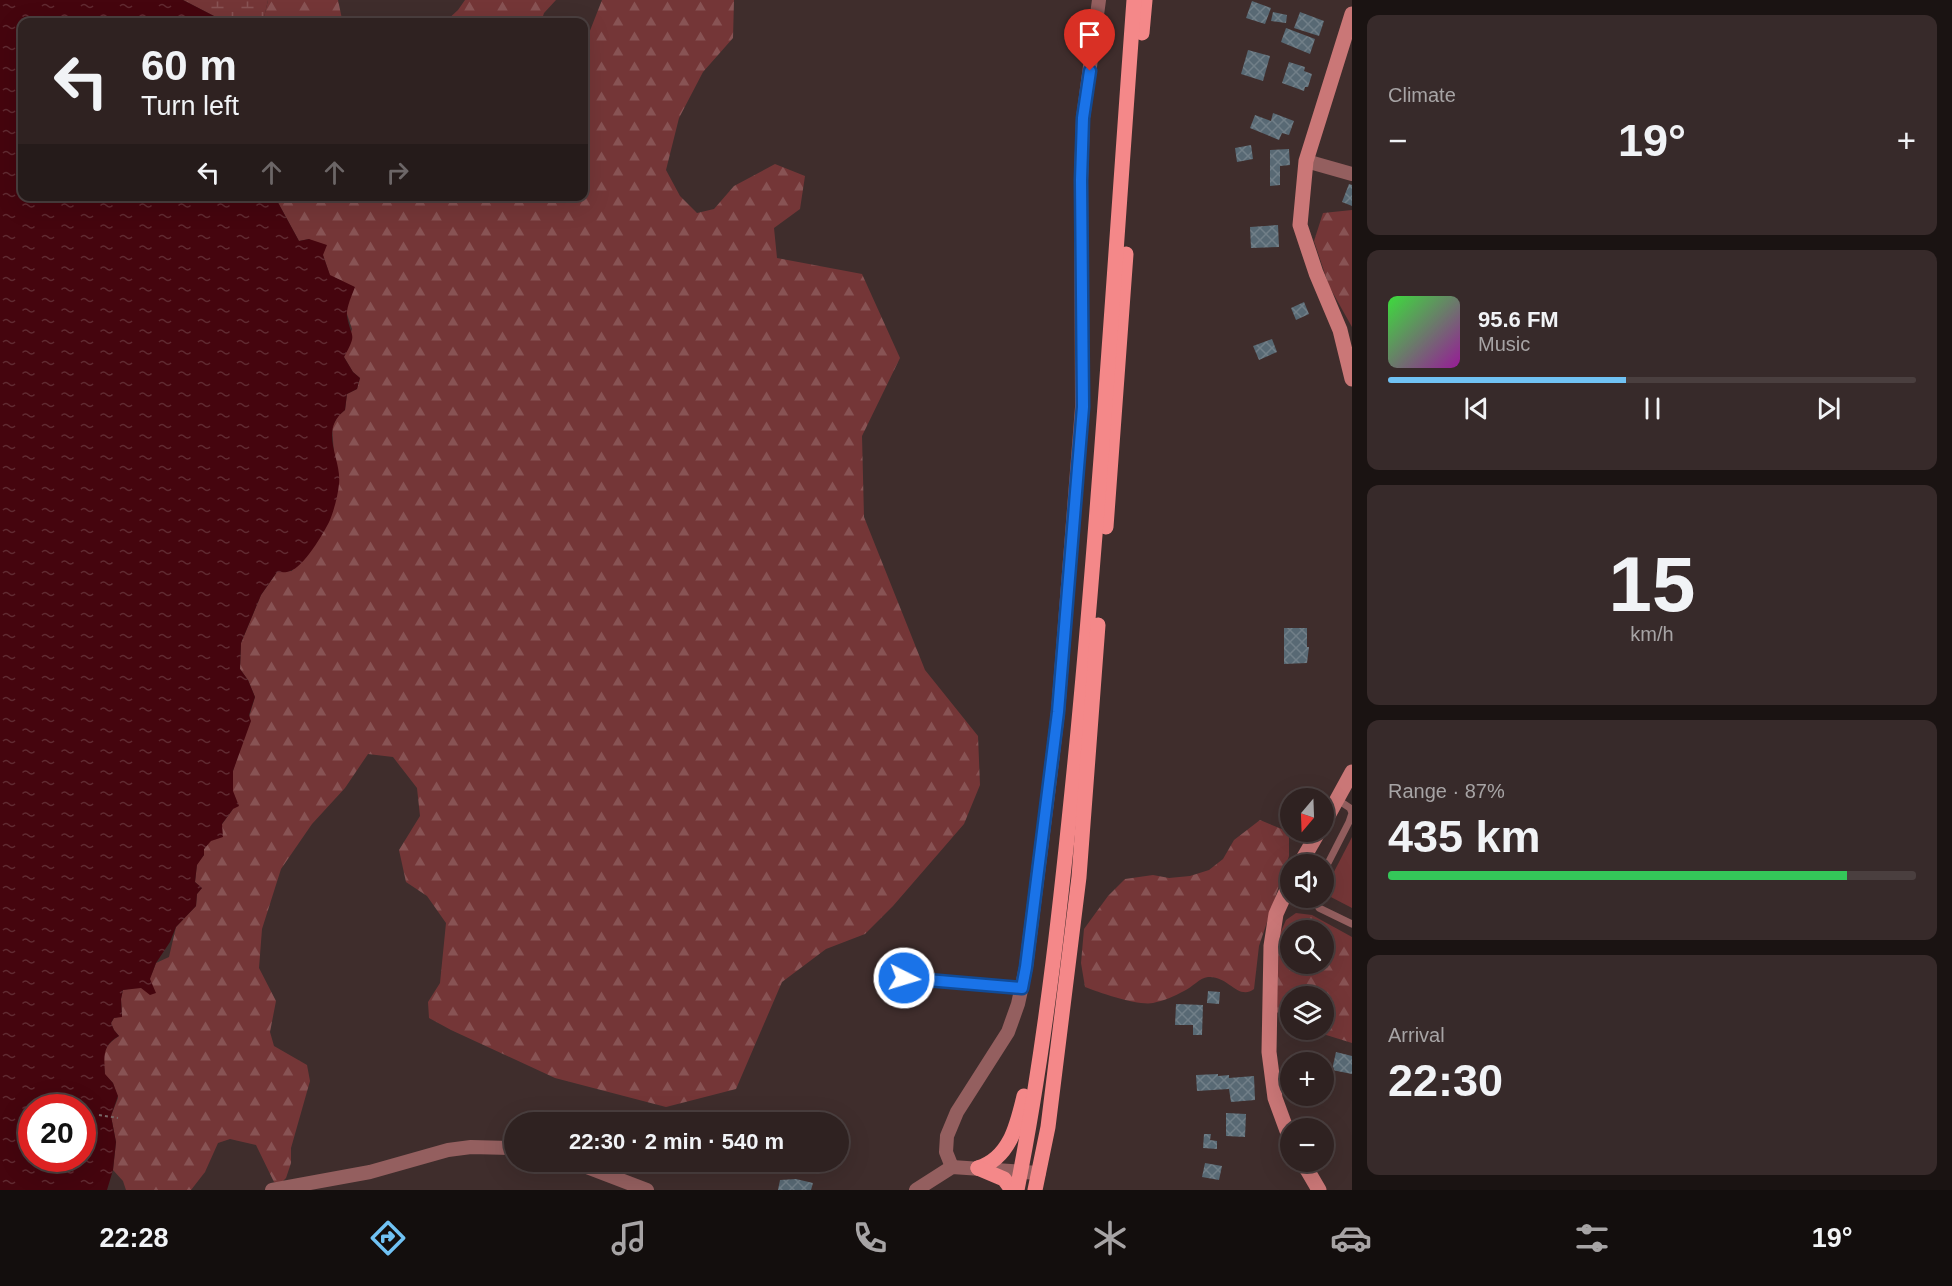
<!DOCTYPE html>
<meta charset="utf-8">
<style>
:root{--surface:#2f2221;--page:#372a2a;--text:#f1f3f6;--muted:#a7a4a5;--line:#4a3f3f;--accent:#70c2f4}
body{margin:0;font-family:Arial,sans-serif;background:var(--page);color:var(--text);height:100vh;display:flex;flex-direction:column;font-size:22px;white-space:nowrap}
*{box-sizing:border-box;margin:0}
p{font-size:20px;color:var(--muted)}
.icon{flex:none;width:33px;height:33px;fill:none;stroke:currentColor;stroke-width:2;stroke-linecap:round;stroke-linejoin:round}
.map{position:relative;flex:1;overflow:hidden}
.side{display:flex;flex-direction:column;gap:15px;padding:15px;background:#1a1312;width:600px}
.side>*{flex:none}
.hud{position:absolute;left:18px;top:18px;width:570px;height:183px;border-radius:12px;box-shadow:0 6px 24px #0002,0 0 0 2px var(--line);background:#2f2221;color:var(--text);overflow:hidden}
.needle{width:39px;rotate:199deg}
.fabs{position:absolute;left:1280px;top:788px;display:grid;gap:12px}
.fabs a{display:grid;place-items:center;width:54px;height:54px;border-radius:50%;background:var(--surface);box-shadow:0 6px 24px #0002,0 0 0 2px var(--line);font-size:30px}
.speed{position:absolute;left:18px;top:1094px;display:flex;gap:12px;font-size:30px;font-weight:700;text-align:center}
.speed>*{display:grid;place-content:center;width:78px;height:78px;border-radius:50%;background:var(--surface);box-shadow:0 6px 24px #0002,0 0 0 2px var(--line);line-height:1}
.speed .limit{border:9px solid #d22;background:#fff;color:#111}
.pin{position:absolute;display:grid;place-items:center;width:51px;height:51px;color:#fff;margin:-62px -26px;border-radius:50% 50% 50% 0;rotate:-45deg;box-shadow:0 0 6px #0007}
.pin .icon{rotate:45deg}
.me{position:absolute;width:66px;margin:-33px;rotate:95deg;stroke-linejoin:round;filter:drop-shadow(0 0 4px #0008)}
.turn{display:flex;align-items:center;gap:21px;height:126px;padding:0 24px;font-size:27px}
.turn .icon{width:78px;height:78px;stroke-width:2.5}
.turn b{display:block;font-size:42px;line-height:51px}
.lanes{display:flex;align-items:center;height:57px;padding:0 24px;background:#0003;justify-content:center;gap:30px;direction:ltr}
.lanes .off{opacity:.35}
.big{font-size:45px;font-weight:700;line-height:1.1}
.side .card{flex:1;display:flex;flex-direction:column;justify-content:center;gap:9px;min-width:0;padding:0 21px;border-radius:12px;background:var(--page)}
.side .dial{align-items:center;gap:0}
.dial b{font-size:78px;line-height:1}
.song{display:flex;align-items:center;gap:18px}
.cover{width:72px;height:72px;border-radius:9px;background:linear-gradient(135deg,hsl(120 70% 55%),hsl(300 70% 35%))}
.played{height:6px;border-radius:3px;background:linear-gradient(90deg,var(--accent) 45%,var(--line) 45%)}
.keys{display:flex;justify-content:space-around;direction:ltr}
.heat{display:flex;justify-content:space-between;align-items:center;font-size:33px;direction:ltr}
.charge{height:9px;border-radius:4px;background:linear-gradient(90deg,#34c759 87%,var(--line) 0)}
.trip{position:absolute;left:504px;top:1112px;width:345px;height:60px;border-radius:30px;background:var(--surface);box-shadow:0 6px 24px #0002,0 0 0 2px var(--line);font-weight:700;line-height:60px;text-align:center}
.tabs{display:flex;height:96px;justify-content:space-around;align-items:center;background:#130e0d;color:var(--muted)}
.tabs .icon{width:42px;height:42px}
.tabs .active{color:var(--accent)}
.tabs b{font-size:27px;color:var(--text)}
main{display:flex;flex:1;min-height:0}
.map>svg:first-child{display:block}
.forest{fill:url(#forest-firs);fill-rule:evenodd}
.wetland{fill:url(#wetland-marsh)}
.pitch{fill:#743637}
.water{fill:url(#water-ripples);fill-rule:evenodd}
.building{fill:url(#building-cross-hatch)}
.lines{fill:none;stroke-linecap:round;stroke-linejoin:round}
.path{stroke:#796968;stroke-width:2;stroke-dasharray:3 3;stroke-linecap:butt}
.lane{stroke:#945f5f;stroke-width:7}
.street{stroke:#945f5f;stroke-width:14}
.secondary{stroke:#ca7777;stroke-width:15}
.primary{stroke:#f48889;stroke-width:15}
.route-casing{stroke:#114b97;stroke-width:15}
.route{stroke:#1a73e8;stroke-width:10}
</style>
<main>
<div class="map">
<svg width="1352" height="1190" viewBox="0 0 1352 1190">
<defs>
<pattern id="forest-firs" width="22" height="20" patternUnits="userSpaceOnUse" patternTransform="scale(1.5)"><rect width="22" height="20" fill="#743637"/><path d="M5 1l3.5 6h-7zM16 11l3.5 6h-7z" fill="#885354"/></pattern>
<pattern id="wetland-marsh" width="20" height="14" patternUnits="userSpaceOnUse" patternTransform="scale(1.5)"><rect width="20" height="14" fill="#743637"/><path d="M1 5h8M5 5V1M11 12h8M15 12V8" fill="none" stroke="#885354"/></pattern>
<pattern id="water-ripples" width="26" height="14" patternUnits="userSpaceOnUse" patternTransform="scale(1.5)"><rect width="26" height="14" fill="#45050e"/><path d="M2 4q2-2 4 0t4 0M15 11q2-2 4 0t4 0" fill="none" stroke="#602a31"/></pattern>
<pattern id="building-cross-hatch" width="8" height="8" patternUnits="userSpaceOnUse" patternTransform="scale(1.5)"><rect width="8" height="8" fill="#586974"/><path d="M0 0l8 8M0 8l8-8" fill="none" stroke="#717f88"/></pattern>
</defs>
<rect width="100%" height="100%" fill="#3f2d2c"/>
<g class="forest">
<path d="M268,0h70l4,19 7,3h-86z"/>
<path d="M465,0h91l-12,13 -3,9h-96l13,-12z"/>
<path d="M602,0h132l-1,38 -30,34 -24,46 -13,52 14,26 17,17 17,-4 20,-23 41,-22 30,12 -5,33 -26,19 3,30 85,16 38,84 -38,78 2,81 61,153 53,66 2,49 -16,39 -71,82 -28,28 -39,15 -44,33 -46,107 -70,18 -111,-29 -104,-48 -22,-12 -1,-16 12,-19 6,-60 -19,-27 -21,-14 -7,-32 21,-34 -3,-28 -24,-31 -25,-3 -23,34 -33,36 -31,45 -19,60 -3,39 17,33 -6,31 4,14 33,19 3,16 -19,67v15l-5,15 -4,4h-8l-18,-37 -26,-6 -12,4 -13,29 -14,18h-65l-3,-9 -10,-11 3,-28 -5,-26 7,-18 -5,-15 -8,-8c-2,-20 -4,-27 14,-39l-5,-6 -3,-7 3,-5 8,-2 -1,-17 2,-9c23,-4 25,-5 33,-27l13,-6 7,-30 20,-21 1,-12 5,-6 -7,-6 2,-18 7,-9v-6l29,-40v-38l22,-74 -7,-17 -8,-11 1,-26 20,-48 16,-23 15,-1 42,-117 -2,-27 6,-11 7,-6 2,-16 10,-5 3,-11 -7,-6 -9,-15 8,-28 -5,-15 -5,-33 -12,-5 -7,-21 -14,-16 -10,2 -24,-44 309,-1v-150z"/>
<path d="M1352,210v117l-23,-41 -15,-45 9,-28z"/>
<path d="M1260,820l29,12v24l-30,90 -5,43c-16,12 -26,-14 -46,-12 -9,1 -15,10 -24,14 -9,5 -21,10 -31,12 -14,3 -53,-10 -68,-16l-4,-24 3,-34 24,-33 17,-17 28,-4 16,3 21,-2 19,-6 14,-11 11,-19z"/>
<path d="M1296,913l16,2 40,22v106l-45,-14h16v-33h-33v27l-4,-1 -9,-10 2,-76 7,-16zM1290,930h33v33h-33z"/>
</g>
<path class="wetland" d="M183,0h85l-5,22h-47l-2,-6z"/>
<path class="pitch" d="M1352,837v71l-29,-15z"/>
<path class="water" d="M0,0h183l31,16 2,6h-194v174l253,1 24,44 10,-2 18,6 -4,10 7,20 25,12c-3,8 -9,21 -8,29 4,23 11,16 -3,41l9,15 7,6 -3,11 -10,5 -2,16c-27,21 -3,49 -6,74 -1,11 -5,26 -9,36 -6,13 -27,48 -40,51 -4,2 -9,1 -13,1l-16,23 -20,48 -1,26 8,11 7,17 -6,18 2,6 -18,50v20l6,15 -6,3 -11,15 1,13 -12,4 -7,8v6l-7,10 -2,17 7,6 -5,6 -1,12 -20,21 -6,15 -14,21 -6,16 6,14 -6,2 -9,-7 -18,2 -2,9 1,18 -8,1 -3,5 3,7 5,6c-17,9 -15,21 -14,38l8,9 5,13 -7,20 5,26 -3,28 -6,20h-107zM32,1107h50v51h-50z"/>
<g class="building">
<path d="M1252,1l19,7 -6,16 -19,-6z"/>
<path d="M1273,12l14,3 -1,8 -15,-2z"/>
<path d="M1300,12l24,9 -5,15 -25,-8z"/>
<path d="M1286,28l29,11 -5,15 -29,-12z"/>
<path d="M1248,50l22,6 -7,25 -22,-7z"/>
<path d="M1289,62l16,5 -1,4 8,3 -4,13h-3l-1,4 -22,-8z"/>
<path d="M1273,113l21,8 -5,14 -7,-2 -3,7 -29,-12 5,-13 16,6z"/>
<path d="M1251,145l2,14 -16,3 -2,-14z"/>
<path d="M1289,149l1,16 -10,1v19l-10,1v-36z"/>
<path d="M1349,184l3,1v21l-10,-4z"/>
<path d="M1278,225l1,22 -28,1 -1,-21z"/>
<path d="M1304,302l5,12 -13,6 -5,-12z"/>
<path d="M1272,339l5,13 -18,8 -6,-14z"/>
<path d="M1284,628h23v19h2l-2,16 -23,1z"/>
<path d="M1208,991l12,1 -1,12 -12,-1z"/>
<path d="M1176,1004l27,1 -1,30h-9v-10h-18z"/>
<path d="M1336,1052l16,4v18l-20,-4z"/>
<path d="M1218,1074v2l11,-1v3l25,-2 1,24 -24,2 -2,-13 -32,2 -1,-16z"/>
<path d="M1226,1113l20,1 -1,23 -19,-1z"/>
<rect x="737" y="1116" width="27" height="6"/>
<path d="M1204,1134h7l-1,6 7,1v8l-14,-1z"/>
<path d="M1205,1163l17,3 -3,14 -17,-3z"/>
<path d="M796,1179l17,4 -2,7h-33l2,-10z"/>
</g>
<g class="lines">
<path class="path" d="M99,1115l19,3"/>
<g class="lane">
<path d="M1323,873l26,-51 3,-9 -2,-5 -12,-8"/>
<path d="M1313,897l6,11 33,16"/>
<path d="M904,978l118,10"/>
</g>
<g class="street">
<path d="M1306,161l46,13"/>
<path d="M571,1161l76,29"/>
<path d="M952,1167l-6,-15 1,-16 10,-24 51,-80 10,-28 8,-37 23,-181 9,-74 24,-305 -1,-226 2,-63 16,-118"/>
<path d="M272,1190l98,-18 78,-22 23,-3 43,1"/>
<path d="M916,1190l36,-23 87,6"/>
</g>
<g class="secondary">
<path d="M1352,14l-46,147 -6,64 16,48 24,57 12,49"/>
<path d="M1323,825l29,-53"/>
<path d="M1300,864l19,-33"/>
<path d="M1290,883l-14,31 -5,32 -2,106 6,46 15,41"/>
<path d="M1302,1161l17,29"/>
</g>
<g class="primary">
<path d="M1142,33l3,-33"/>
<path d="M1106,527l20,-273"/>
<path d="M978,1168c32,-10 39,-43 46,-72"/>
<path d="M978,1168l26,11 8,11"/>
<path d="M1017,1190c30,-151 46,-306 61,-459 23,-243 38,-487 56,-731"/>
<path d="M1035,1190l13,-63 31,-250 19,-252"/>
</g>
</g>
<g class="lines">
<defs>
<path id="route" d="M904,978l118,10 4,-21 32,-255 25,-305 -2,-227 2,-62 7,-47"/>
</defs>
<use href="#route" class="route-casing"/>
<use href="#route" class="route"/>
</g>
</svg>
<div class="fabs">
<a><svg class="needle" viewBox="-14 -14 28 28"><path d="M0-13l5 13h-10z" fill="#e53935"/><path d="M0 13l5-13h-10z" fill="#a7a4a5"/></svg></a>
<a><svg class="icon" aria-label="sound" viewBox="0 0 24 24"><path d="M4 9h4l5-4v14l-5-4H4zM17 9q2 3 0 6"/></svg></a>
<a><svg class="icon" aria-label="search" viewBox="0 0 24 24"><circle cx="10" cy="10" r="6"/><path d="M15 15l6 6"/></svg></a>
<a><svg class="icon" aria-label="layers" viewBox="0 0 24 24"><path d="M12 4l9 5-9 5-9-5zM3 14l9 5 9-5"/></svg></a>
<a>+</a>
<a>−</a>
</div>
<div class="speed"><div class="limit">20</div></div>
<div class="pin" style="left:1090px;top:71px;background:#d93025"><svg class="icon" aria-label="arrive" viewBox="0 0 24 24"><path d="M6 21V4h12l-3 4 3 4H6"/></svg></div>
<svg class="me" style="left:904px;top:978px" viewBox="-20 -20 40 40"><circle r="17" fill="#1a73e8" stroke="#fff" stroke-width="3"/><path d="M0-11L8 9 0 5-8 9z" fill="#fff"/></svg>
<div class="trip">22:30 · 2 min · 540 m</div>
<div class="hud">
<div class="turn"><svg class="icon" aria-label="left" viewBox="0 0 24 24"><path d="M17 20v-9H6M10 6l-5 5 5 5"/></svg><div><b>60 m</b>Turn left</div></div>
<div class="lanes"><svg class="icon" aria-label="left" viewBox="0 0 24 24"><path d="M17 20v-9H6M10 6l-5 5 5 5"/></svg><svg class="icon off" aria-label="ahead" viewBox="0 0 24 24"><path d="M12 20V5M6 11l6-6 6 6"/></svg><svg class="icon off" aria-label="ahead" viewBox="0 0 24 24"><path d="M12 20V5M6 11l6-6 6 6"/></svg><svg class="icon off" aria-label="right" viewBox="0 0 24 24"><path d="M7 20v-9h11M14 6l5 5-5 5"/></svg></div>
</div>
</div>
<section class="side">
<div class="card"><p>Climate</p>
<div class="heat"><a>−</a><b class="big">19°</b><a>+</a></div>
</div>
<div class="card">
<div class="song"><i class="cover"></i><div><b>95.6 FM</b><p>Music</p></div></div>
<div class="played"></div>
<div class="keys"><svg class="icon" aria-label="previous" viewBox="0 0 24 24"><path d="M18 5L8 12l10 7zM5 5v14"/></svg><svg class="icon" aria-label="pause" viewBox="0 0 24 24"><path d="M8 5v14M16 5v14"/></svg><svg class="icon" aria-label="next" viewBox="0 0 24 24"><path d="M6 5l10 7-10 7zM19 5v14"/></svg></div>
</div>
<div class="card dial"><b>15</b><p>km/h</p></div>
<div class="card"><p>Range · 87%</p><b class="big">435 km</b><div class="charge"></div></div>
<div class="card"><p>Arrival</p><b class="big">22:30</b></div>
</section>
</main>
<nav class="tabs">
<b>22:28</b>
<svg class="icon active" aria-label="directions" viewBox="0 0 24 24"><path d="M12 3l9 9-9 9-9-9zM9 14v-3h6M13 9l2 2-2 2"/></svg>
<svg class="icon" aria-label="music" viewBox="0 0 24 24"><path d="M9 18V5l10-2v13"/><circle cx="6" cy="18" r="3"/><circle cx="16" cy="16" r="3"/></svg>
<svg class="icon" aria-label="phone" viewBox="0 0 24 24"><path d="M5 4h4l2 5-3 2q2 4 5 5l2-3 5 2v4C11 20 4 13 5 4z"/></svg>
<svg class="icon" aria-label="climate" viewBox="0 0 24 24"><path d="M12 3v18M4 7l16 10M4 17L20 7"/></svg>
<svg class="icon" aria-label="car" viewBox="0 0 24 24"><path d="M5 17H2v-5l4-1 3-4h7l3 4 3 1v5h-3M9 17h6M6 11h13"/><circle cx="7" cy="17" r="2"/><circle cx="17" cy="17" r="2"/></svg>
<svg class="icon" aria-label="filters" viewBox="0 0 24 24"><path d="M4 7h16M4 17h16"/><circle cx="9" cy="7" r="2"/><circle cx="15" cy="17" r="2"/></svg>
<b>19°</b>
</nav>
